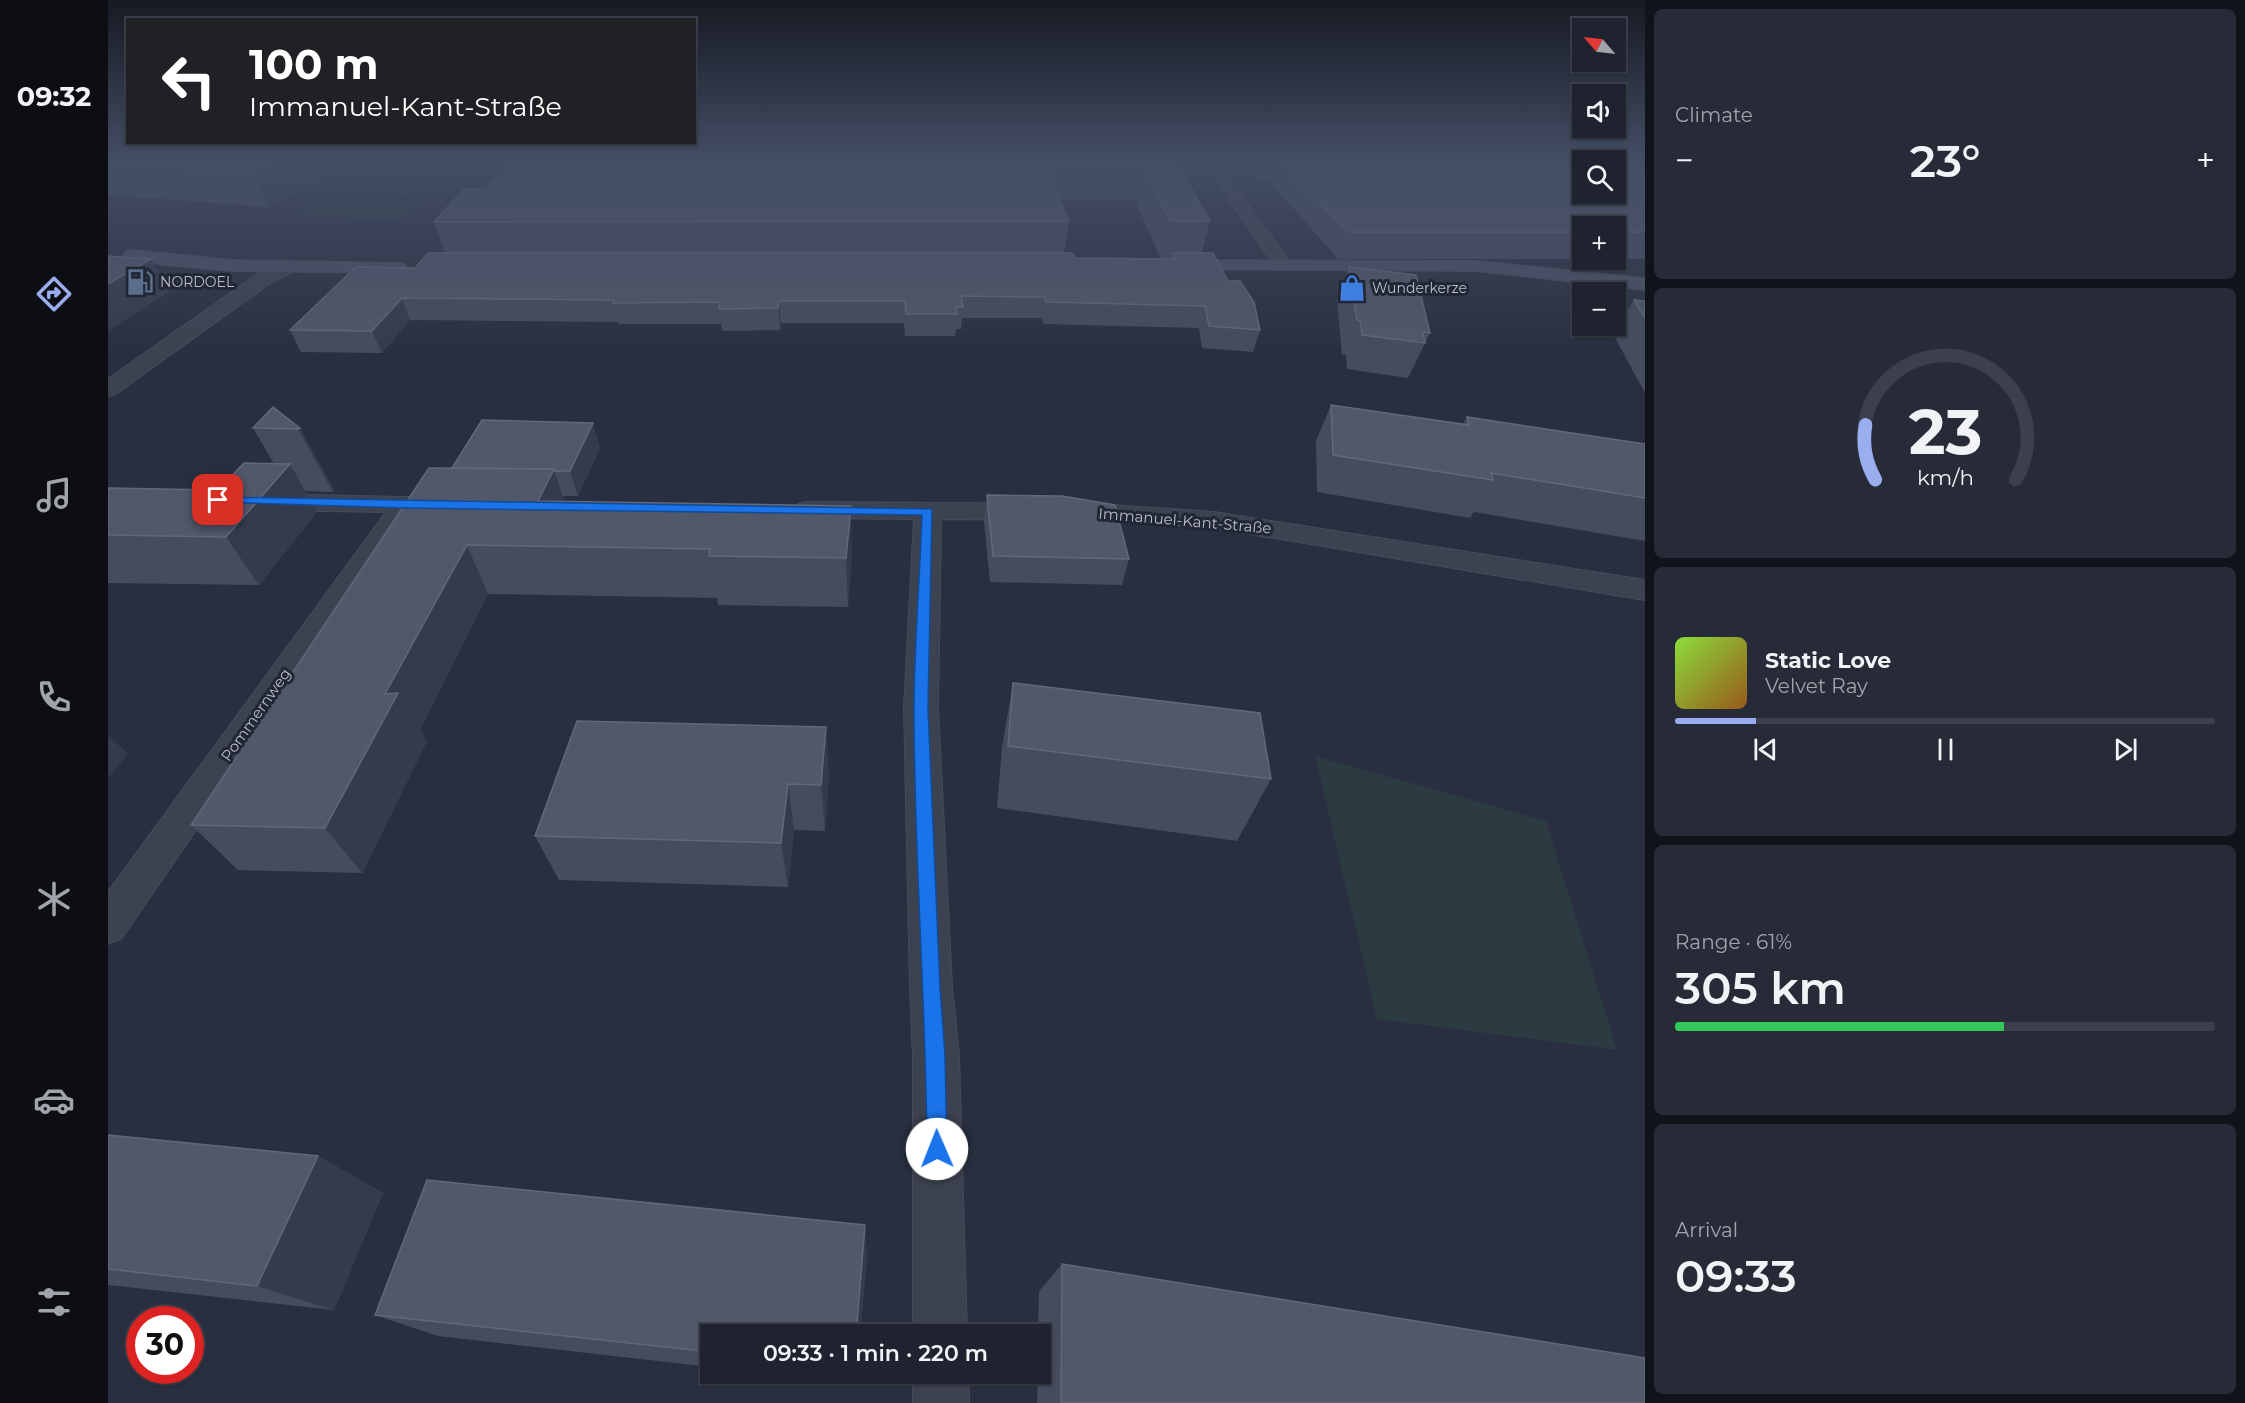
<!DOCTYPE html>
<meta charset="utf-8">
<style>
:root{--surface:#1f2330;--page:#272b38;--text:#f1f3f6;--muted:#a1a4ab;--line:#3c404c;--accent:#9aadef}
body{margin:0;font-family:Montserrat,sans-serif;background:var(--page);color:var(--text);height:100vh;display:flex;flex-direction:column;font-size:22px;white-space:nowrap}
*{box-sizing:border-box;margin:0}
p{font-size:20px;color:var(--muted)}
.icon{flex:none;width:33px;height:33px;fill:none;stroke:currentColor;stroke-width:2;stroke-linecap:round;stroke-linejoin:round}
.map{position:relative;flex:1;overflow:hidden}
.details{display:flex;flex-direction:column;gap:9px;padding:9px;background:#11131a;width:600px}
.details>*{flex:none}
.hud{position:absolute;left:18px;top:18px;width:570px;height:126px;border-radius:0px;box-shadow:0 2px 4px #0004,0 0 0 2px var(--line);background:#202124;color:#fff;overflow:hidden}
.needle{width:39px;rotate:298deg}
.fabs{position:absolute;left:1464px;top:18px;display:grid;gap:12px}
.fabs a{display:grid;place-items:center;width:54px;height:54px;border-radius:0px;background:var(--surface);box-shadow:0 2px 4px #0004,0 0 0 2px var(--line);font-size:30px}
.speed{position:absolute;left:18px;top:1306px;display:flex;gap:12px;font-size:30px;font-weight:700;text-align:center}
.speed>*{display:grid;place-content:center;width:78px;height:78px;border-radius:50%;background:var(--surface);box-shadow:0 2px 4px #0004,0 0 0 2px var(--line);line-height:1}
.speed .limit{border:9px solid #d22;background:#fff;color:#111}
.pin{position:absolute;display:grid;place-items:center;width:51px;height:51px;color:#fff;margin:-26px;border-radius:12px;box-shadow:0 3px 9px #0006}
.me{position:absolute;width:66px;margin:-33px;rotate:359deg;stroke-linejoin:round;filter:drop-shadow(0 0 4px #0008)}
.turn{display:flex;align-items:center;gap:21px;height:126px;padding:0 24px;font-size:27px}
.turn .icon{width:78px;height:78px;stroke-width:2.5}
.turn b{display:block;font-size:42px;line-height:51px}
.big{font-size:45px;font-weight:600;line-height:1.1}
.details .tile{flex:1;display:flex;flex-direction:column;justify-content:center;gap:9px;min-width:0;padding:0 21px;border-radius:9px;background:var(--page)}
.details .dial{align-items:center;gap:0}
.dial svg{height:156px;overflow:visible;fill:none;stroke:var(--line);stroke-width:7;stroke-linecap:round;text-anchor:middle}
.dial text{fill:var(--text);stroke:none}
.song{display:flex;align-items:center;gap:18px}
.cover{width:72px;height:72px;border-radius:9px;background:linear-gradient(135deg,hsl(90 70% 55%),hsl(30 70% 35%))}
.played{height:6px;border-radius:3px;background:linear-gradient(90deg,var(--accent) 15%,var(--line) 15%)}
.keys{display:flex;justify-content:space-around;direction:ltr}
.heat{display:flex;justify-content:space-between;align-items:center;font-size:33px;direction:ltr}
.charge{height:9px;border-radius:4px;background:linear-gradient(90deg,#34c759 61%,var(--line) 0)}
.trip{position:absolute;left:592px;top:1324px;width:351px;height:60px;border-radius:0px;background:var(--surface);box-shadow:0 2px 4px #0004,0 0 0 2px var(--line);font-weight:600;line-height:60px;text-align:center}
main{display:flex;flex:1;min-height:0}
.tabs{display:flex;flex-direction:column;width:108px;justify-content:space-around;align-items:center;background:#0c0e13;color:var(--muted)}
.tabs .icon{width:42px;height:42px}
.tabs .active{color:var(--accent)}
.tabs b{font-size:27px;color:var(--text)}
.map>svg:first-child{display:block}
.green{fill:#2b3b41}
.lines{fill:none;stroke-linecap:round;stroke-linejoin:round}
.street-casing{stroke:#474b59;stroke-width:2}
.secondary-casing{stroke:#474b59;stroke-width:2}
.street{fill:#3d4250;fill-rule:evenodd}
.secondary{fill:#4c5063;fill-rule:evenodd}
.wall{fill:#454c5e;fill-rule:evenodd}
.shaded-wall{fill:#343b4d}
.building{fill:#51586a;stroke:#626879;stroke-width:1.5;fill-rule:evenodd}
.route{fill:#1a73e8;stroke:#114b97;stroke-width:1.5}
.labels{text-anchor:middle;stroke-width:6;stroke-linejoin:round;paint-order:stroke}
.far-poi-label{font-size:14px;fill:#babeca;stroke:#222735;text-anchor:start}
.street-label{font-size:15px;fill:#babeca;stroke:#222735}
</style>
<main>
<nav class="tabs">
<b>09:32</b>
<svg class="icon active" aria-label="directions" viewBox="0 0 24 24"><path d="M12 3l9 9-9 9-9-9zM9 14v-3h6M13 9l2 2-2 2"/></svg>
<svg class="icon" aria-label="music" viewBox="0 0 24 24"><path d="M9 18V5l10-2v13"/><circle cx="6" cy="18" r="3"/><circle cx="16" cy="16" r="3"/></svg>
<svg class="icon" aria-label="phone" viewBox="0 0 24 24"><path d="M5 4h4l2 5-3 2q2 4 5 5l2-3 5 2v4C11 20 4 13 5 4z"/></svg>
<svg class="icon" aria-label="climate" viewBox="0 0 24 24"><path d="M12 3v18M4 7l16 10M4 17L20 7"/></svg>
<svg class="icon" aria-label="car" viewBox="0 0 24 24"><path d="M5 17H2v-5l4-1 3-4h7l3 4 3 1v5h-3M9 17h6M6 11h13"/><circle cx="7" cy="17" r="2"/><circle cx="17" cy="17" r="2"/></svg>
<svg class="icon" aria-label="filters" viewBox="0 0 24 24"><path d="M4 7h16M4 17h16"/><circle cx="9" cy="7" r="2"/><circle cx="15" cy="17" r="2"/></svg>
</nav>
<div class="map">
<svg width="1537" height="1403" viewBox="0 0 1537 1403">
<rect width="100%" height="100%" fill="#292f40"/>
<g class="green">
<path d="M279,160h85l10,1 -24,16 -90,-6z"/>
<path d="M255,174l91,6 -27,18 -94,-6z"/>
<path d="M222,195l95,6 -29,20 -99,-7z"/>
<path d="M1207,756l231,65 71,229 -240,-31z"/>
</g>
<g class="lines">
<defs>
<g id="street">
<path d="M1094,160h14l76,105 -3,4h-12z"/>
<path d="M182,261l6,1 3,4 -3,4 -26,13 -154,111 -8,2v-17l148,-104z"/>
<path d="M159,494l182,4 9,2 4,6 -4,6 -9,2 -36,-1 -291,425 -14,6v-52l278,-380 -119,-2 -9,-2 -4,-6 4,-6z"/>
<path d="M699,502l290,2 117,8 431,68v20l-431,-72 -117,-8 -156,-1 -3,189 14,279 7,69 8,279h-54v-279l-3,-69 -6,-279 10,-189 -107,-1 -9,-2 -4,-6 4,-6z"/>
<rect x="805" y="1374" width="56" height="29"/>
</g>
<g id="secondary">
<path d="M24,250l100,10 167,3 6,1 3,4 -3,4 -6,1 -167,-2 -67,-6 -39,-6 -3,-4 3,-4z"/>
<path d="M1066,260l303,1 168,17v12l-168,-19 -309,-2 -3,-4 3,-4z"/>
</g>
</defs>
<use href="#street" class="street-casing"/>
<use href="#secondary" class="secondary-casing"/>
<use href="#street" class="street"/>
<use href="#secondary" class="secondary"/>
</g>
<g class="wall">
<path d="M0,160l222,13 -60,34 -162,-12z"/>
<path d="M403,160h664l35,61 -8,32 26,28 32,49 -7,22 -51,-4 -3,-20 -156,-4 -1,-6h-80l-1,11h-5l-1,7h-50l-1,-13h-123l-1,7 -58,1 -1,-7h-103v-2l-208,-2 -28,33 -81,-1 -11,-22 155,-77 -11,-31 51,-33zM951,200h79l-1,5 24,54 -86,-1 -11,-5 5,-32z"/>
<path d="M1131,160h400l6,6v93h-29v-33h-34v33h-244l-68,-77h-12z"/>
<path d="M1241,267l81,66 -22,45 -61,-9 -1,-14h-4l-5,-55z"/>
<path d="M1526,300l11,1v92l-32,-59z"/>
<path d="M1223,405l132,19 4,-7 178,27v97l-171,-29 -4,6 -153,-26 -1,-51z"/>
<path d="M145,428h47l34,62 -1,2 -28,-1 12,21 -58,73 -151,-2v-95l110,2 56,-26z"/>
<path d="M492,448l-22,48h-15l1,5 288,53 -4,53 -130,-2 -1,-7 -229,-4 -68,136 7,11 -65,132 -124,-3 -47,-45 261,-357z"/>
<path d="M879,495l142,64 -7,26 -132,-3 -6,-61z"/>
<path d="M905,683l258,96 -34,62 -240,-33 5,-61z"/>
<path d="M721,774l-4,57 -31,-1 -6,57 -229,-7 -24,-44z"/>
<path d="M0,1135l210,21 65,37 -49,117 -226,-25z"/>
<path d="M759,1256l-7,79h-149v32l-273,-31 -63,-21z"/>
<path d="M954,1264l583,139h-608l1,-29h3v-39h-3l1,-44z"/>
<path d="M666,1374h83l-1,9z"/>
</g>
<g class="shaded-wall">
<path d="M171,160h46l5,13 -60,34 -16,-34z"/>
<path d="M43,259l19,32 -62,40v-47z"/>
<path d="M294,298l8,22 -28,33 -10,-22z"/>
<path d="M671,301l2,22 -1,7 -2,-22z"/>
<path d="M485,423l7,25 -22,48 -8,-25z"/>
<path d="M192,428l34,62 -1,2 -35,-63z"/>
<path d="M182,464l27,48 -58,73 -33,-48z"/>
<path d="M446,469l15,48 -31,-16z"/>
<path d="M743,506l1,48 -4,53 -2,-49z"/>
<path d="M359,545l21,49 -68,136 7,11 -65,132 -37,-45 60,-134z"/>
<path d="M718,727l3,47 -4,57 -4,-46z"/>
<path d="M0,735l20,19 -20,24z"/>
<path d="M680,784l6,46 -6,57 -7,-44z"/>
<path d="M210,1156l65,37 -49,117 -77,-24z"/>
<path d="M757,1225l2,31 -7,79h-4z"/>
<path d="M746,1374h3l-1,9z"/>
</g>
<g class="building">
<path d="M0,160h171l-25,13 -146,-11z"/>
<path d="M403,160h664l35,61h-40l-26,-51 12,-5h-112l25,56 -635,1 30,-33h21z"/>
<path d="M1171,160h360l6,6v66h-29v-6h-34v6h-234zM1474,160h34v34h-34z"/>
<path d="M320,253h644l3,5 100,1 -3,-6h41l15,28h12l14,21 6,28 -51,-4 -4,-20 -159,-4 -1,-5 -84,-1 2,11h-7l1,7h-51l-1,-13h-126l-1,7 -59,1 1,-7 -107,1 1,-3 -212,-2 -30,33 -82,-1 66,-63 59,1z"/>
<path d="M0,256l43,3 -43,25z"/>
<path d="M1241,267l67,8 14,58 -7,-1 2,11 -63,-8 -2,-14 -3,-1z"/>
<path d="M1526,300l11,1v17z"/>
<path d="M1223,405l138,20 -2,-8 178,27v54l-154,-25 2,7 -160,-25z"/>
<path d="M165,407l27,21 -2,1 -45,-1z"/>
<path d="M374,420l111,3 -23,48h-16v-2l-102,-1z"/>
<path d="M136,463l46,1 -64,73 -118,-2v-47l110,2z"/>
<path d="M321,468l125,1 -16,32 313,5 -5,52 -137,-2 1,-7 -243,-4 -82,149 13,-1 -73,135 -134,-3z"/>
<path d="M879,495l75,1 53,9 14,54 -136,-3z"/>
<path d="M905,683l247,30 11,66 -263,-33z"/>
<path d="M469,721l249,6 -5,58 -33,-1 -7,59 -246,-7z"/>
<path d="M0,1135l210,21 -61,130 -149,-17z"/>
<path d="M319,1180l438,45 -9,110h-145v17l-336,-37z"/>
<path d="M954,1264l583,94v45h-584z"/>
</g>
<linearGradient id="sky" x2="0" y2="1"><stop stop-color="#171a23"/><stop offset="0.45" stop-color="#434d64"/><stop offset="1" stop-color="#434d64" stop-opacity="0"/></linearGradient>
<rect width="1537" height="356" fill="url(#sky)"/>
<path class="route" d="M110,497l714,12 -4,199 12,279 5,69 2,93 -3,7 -7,3 -7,-3 -3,-7c-1,-146 -13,-293 -13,-439 0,-65 6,-131 8,-195l-517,-7 -191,-6 -2,-2z"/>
<defs>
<symbol id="fuel-bare" viewBox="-9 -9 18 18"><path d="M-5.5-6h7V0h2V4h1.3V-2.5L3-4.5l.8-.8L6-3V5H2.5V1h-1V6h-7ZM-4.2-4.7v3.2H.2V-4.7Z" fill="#5c6f8a" stroke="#222735" stroke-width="2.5" paint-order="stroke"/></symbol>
<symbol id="shop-bare" viewBox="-9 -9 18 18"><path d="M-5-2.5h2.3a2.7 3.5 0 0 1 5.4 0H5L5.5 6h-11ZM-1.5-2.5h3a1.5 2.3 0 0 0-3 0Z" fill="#3f7fe0" stroke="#222735" stroke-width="2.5" paint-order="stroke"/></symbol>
</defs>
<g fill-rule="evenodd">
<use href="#fuel-bare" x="13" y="263" width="38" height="38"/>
<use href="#shop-bare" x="1225" y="269" width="38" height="38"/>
</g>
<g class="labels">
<g class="far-poi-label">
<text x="52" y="287">NORDOEL</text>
<text x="1264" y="293">Wunderkerze</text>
</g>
<g class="street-label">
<text transform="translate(1077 521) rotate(5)" y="5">Immanuel-Kant-Straße</text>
<text transform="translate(148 715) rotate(-55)" y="5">Pommernweg</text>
</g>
</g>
</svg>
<div class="fabs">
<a><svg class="needle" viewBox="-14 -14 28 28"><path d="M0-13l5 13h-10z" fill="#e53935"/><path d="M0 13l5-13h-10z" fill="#a1a4ab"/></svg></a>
<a><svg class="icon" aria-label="sound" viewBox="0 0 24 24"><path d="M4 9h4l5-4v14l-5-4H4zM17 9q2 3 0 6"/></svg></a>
<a><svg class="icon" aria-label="search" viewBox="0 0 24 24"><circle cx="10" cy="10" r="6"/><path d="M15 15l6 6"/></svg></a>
<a>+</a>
<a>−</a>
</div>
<div class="speed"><div class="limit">30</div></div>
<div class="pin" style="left:110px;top:500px;background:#d93025"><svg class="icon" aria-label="arrive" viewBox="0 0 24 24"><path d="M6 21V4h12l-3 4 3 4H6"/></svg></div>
<svg class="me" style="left:829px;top:1149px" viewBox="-20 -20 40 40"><circle r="19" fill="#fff"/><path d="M0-13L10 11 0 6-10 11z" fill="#1a73e8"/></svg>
<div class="trip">09:33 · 1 min · 220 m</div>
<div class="hud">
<div class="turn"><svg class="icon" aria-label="left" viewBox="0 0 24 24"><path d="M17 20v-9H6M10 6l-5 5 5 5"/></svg><div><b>100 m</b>Immanuel-Kant-Straße</div></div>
</div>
</div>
<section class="details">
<div class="tile"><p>Climate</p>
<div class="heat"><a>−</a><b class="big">23°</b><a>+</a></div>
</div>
<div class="tile dial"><svg viewBox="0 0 100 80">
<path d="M14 69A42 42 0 1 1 86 69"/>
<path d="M14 69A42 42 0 0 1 9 41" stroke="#9aadef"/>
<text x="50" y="56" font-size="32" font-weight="700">23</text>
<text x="50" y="72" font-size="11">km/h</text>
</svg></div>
<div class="tile">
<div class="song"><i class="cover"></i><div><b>Static Love</b><p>Velvet Ray</p></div></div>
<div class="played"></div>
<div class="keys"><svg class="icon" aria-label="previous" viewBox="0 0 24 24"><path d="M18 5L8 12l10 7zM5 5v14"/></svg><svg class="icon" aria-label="pause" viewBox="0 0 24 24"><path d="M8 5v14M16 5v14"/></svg><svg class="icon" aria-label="next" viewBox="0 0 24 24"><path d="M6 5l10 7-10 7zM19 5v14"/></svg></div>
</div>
<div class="tile"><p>Range · 61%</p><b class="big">305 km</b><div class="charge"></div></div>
<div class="tile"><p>Arrival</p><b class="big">09:33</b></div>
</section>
</main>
